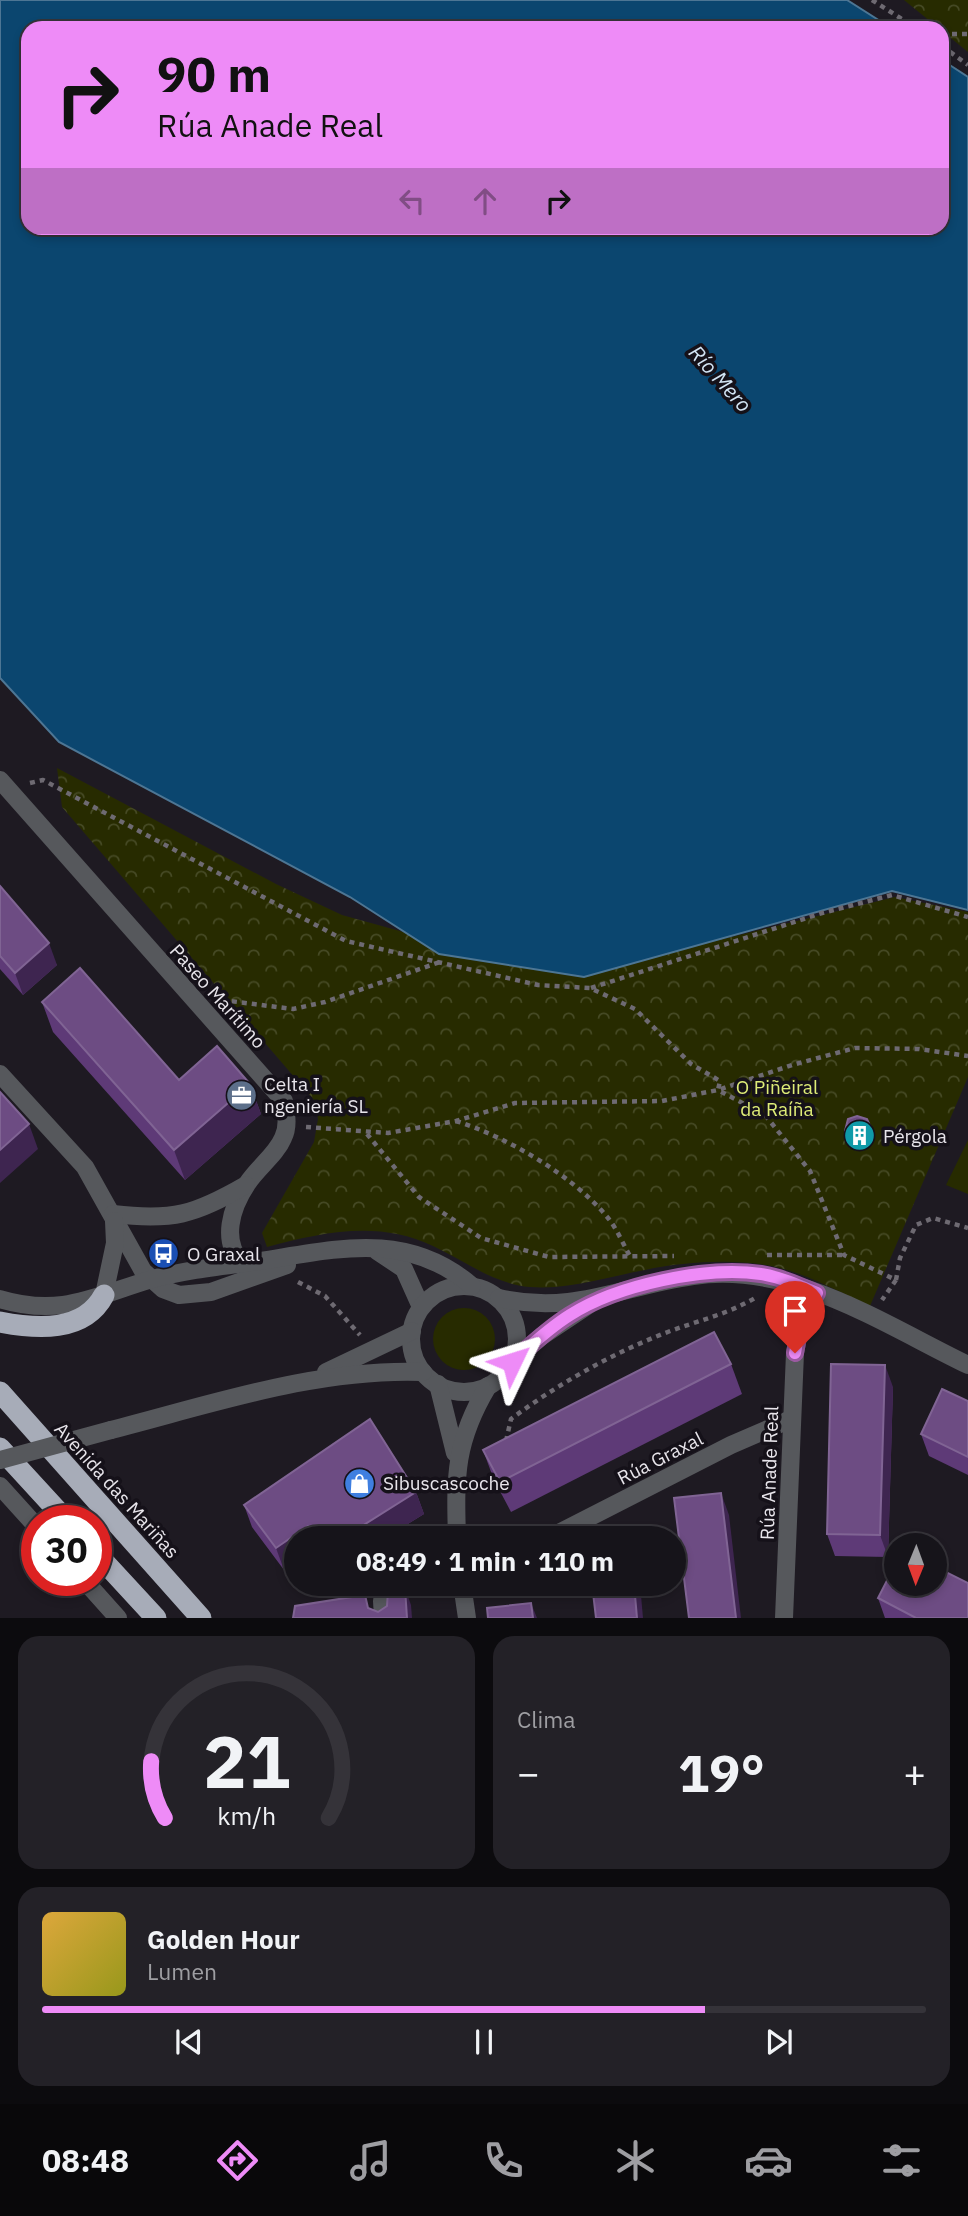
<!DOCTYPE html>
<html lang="es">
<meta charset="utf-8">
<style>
:root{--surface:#16141a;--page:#232127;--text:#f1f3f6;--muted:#9e9ea2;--line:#353339;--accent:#ee8bf7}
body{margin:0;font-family:"IBM Plex Sans",sans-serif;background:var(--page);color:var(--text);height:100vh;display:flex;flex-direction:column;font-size:26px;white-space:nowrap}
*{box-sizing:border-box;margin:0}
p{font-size:23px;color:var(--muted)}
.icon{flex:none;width:38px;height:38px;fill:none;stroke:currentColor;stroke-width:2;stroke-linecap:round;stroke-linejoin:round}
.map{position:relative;height:1618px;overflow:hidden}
.drawer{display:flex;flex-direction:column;gap:18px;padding:18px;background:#0c0b0e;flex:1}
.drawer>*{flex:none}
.top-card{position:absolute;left:21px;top:21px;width:928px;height:214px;border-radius:21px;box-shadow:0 4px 10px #0003,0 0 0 2px var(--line);background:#ee8bf7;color:#111;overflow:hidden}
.needle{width:46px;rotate:181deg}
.buttons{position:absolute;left:884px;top:1533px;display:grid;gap:14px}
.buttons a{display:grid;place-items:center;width:63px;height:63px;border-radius:50%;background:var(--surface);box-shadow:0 4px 10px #0003,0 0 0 2px var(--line);font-size:35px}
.speed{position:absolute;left:21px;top:1505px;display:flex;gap:14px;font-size:35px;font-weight:700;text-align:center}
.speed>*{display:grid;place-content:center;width:91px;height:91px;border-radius:50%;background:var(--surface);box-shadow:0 4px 10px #0003,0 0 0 2px var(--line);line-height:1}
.speed .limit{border:10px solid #d22;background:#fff;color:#111}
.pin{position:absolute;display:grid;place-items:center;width:60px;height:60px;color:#fff;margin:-72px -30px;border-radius:50% 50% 50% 0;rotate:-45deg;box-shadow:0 0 7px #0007}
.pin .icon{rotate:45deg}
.me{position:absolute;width:77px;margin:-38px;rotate:49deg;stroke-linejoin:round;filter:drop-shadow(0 0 5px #0008)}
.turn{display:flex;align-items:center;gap:24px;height:147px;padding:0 21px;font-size:32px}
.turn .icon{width:91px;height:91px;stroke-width:2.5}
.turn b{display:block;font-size:49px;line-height:60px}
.lanes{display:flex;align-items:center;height:66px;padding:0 21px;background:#0003;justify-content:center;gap:35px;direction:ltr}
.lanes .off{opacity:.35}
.big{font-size:52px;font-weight:700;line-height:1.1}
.drawer .widget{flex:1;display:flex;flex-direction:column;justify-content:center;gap:10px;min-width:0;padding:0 24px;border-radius:21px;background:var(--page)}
.drawer .dial{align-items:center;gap:0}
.dial svg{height:182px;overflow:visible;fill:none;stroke:var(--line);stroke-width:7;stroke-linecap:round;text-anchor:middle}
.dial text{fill:var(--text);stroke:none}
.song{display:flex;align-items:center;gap:21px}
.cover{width:84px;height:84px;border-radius:10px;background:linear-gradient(135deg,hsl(40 70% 55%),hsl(60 70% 35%))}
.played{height:7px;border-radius:4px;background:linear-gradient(90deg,var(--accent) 75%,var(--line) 75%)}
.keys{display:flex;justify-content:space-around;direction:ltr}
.heat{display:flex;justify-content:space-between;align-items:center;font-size:38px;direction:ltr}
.drawer .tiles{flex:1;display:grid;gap:18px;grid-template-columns:1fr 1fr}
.widget:last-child{grid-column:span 2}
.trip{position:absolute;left:284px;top:1526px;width:402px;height:70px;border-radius:35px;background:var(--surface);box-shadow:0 4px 10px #0003,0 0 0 2px var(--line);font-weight:700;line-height:70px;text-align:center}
.tab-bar{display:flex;height:112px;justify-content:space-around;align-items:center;background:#09080a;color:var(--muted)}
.tab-bar .icon{width:49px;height:49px}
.tab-bar .selected{color:var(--accent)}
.tab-bar b{font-size:32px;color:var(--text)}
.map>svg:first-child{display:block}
.grass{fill:#272b00}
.park{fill:url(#park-crowns)}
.water{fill:#0b466f;stroke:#4d7694;stroke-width:2}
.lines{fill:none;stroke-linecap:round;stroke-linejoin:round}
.path{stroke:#6e6a72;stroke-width:4.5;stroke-dasharray:5 5;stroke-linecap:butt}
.minor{stroke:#56585c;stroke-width:18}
.highway{stroke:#a7acb8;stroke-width:21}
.minor-bridge{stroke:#56585c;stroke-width:18}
.wall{fill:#5e3a77}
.shaded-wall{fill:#3e2550}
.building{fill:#6d4c83;stroke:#806494;stroke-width:2}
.route-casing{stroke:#9b5aa1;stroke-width:18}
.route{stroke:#ee8bf7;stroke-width:12}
.labels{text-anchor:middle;stroke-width:7;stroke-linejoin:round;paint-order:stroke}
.street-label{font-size:19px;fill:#e8e5eb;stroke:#151119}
.poi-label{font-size:19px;fill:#e8e5eb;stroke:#151119;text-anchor:start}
.park-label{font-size:19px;fill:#deec77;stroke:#151119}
.water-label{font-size:21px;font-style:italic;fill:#d3e5f5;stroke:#151119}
</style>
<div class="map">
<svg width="968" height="1618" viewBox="0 0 968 1618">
<defs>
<pattern id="park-crowns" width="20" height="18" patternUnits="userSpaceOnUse" patternTransform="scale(1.75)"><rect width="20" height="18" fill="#272b00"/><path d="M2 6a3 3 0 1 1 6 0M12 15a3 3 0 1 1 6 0" fill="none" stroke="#464a25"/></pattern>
</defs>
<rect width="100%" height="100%" fill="#1e1a22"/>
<g class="grass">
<path d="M968,1140v54l-22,-9z"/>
<circle cx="464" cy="1339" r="31"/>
</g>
<g class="park">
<path d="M904,0h64v52z"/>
<path d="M57,768l219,116 66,31 159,44 108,8 286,-70 73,15v165l-98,229c-33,-15 -68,-35 -104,-41 -37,-6 -84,-3 -121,5 -39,7 -75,20 -115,17 -36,-3 -65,-26 -97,-41 -54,-26 -110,-14 -166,1l-5,-14 52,-91 4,-23 -4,-19 -252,-293z"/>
</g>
<path class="water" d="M0,0h847l44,28h-863v200h914v-168l26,17v833l-76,-19 -308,86 -145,-23 -89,-57 -291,-155 -59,-64z"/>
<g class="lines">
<g class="path">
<path d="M872,0l44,28"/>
<path d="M942,34h26"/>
<path d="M942,46l26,19"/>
<path d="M30,783l13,-3 303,161 192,44 52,3 45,21 56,55 29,17 -2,9 47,25 45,56 34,84 52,25 -14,20"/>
<path d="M591,988l231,-75 70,-18 76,22"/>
<path d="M222,1000l71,9 32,-7 115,-40"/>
<path d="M456,1121c51,16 118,55 152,97 9,11 15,26 22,38"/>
<path d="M306,1127l82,6 68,-12 59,-18 147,-2 56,-11 74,-25 63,-17 64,1 49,7"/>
<path d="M367,1134l52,63 62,41 68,19 125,-1"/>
<path d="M767,1255h77"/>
<path d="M896,1280l4,-22 16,-33 17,-7 35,10"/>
<path d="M298,1282l27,14 35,39"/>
<path d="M506,1441l5,-22c47,-35 100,-65 154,-86 31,-12 61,-18 90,-35"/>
</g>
<g class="minor">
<path d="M0,780l284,321c2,12 5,25 -1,37 -7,17 -26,30 -36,46 -16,24 -26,57 -5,79"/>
<path d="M0,1074l85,93 58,104 20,18 16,6 32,-3 76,-27"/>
<path d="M113,1214c60,7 81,1 133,-29"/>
<path d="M377,1251l27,18 17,38"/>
<circle cx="464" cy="1339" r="53"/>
<path d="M104,1295l11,-52 -1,-22"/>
<path d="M499,1298c75,17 123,-12 194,-22 98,-15 190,48 275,89"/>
<path d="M0,1299c60,18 93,-2 149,-19 36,-10 74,-14 111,-19 77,-12 147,-31 212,25"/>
<path d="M512,1362l30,-26 48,-32"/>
<path d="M326,1372l86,-41"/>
<path d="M438,1384l17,69"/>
<path d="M111,1430c102,-26 206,-62 312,-58"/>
<path d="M0,1486l37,41"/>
<path d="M457,1538c-2,-63 -2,-97 31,-152"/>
<path d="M549,1538l182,-93 60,-26"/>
<path d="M84,1580l34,38"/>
<path d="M462,1584l5,34"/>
<path d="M383,1618l-1,-17 15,-17"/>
<path d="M784,1618l11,-265 6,-32 16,-28"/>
</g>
<g class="highway">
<path d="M0,1322c36,7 84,11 104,-27"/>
<path d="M0,1392l201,226"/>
<path d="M0,1448l67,73"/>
<path d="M96,1553l60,65"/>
</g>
<path class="minor-bridge" d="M0,1460l111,-30"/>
</g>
<g class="wall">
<path d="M0,886l57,79 -34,30 -23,-26z"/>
<path d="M42,1002l137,78 71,4 11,30 -76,66 -132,-148z"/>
<path d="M867,1119l6,15 -3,9 -9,5 -10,-3 -6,-14z"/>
<path d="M731,1364l11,30 -231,118 -17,-32 -11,-30z"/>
<path d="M893,1387l-5,170 -53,-1 -8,-22z"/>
<path d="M968,1401v74l-39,-19 -8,-22z"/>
<path d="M416,1492l8,22 -39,24h-89v24l-12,8 -32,-43 -8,-22z"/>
<path d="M878,1598l90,20h-83z"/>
</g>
<g class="shaded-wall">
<path d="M49,943l8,22 -34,30 -8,-22z"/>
<path d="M250,1084l11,30 -76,66 -11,-30z"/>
<path d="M29,1124l9,25 -38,34v-33z"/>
<path d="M871,1128l2,6 -3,9 -2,-6z"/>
<path d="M885,1365l8,22 -5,170 -8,-22z"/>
<path d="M416,1492l8,22 -39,24h-42z"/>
<path d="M721,1493l8,22 12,103h-5z"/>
<path d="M308,1526l4,12h-16v24l-12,8 -8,-22z"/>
<path d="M634,1584h6l3,34h-6z"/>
<path d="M405,1588l6,17 1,13h-5z"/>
<path d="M531,1603l6,15h-4z"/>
</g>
<g class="building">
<path d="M0,886l49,57 -34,30 -15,-17z"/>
<path d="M80,968l99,112 38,-34 33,38 -76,66 -132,-148z"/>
<path d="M0,1092l29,32 -29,26z"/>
<path d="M857,1116l10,3 4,9 -3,9 -9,5 -10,-3 -4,-8 3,-12z"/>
<path d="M714,1332l17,32 -231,118 -17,-32z"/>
<path d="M831,1364l54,1 -5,170 -53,-1z"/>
<path d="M942,1389l26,12v56l-47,-23z"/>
<path d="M370,1419l46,73 -73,46h-26l-9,-12 -32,22 -32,-43z"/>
<path d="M721,1493l15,125h-47l-15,-120z"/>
<path d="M896,1563v21h38v-18l34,17v35h-52l-38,-20z"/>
<path d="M592,1584h42l3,34h-41z"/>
<path d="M405,1588l2,30h-114l2,-12 70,-11 3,13 10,4 9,-6 1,-15z"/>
<path d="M531,1603l2,15h-45l-1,-10z"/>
</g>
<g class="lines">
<defs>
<path id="route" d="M512,1362c19,-17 37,-34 58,-47 47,-30 136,-49 191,-41 19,3 37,11 56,19l-16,28 -6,32"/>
</defs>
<use href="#route" class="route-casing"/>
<use href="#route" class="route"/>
</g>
<defs>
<symbol id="office-disc" viewBox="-11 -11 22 22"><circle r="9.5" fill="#5c6f8a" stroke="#151119"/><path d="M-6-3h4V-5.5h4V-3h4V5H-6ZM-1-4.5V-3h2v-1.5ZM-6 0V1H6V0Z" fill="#fff"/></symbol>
<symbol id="building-disc" viewBox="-11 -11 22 22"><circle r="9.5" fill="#0f9aa8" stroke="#151119"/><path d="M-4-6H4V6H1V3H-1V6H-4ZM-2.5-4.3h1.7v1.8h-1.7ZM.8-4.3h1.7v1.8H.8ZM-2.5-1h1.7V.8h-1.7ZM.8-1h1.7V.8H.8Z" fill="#fff"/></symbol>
<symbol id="bus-disc" viewBox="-11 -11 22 22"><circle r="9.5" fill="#1a4fb4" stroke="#151119"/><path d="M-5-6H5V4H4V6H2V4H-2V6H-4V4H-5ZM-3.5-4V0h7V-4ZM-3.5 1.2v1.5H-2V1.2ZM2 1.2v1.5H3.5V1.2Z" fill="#fff"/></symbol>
<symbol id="shop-disc" viewBox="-11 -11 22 22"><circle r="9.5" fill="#3f7fe0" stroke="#151119"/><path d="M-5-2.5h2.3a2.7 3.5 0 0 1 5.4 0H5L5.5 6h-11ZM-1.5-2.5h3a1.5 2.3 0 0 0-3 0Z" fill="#fff"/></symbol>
</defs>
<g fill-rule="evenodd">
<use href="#office-disc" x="224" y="1078" width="35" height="35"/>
<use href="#building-disc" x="842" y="1118" width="35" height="35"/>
<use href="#bus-disc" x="146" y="1236" width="35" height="35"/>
<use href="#shop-disc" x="342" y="1466" width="35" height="35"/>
</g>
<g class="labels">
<g class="street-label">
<text transform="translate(218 996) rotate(48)" y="7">Paseo Marítimo</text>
<text transform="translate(660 1458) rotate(-27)" y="7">Rúa Graxal</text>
<text transform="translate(769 1473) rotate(-88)" y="7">Rúa Anade Real</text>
<text transform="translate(117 1490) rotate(48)" y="7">Avenida das Mariñas</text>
</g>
<g class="poi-label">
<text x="264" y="1091">Celta I<tspan x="264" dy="22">ngeniería SL</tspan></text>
<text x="883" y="1143">Pérgola</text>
<text x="187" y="1261">O Graxal</text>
<text x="383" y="1490">Sibuscascoche</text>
</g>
<g class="park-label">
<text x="777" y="1094">O Piñeiral<tspan x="777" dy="22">da Raíña</tspan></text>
</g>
<g class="water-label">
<text transform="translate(720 379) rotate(48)" y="7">Río Mero</text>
</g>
</g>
</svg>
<div class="buttons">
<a><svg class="needle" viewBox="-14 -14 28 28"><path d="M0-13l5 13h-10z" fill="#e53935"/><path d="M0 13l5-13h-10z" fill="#9e9ea2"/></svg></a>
</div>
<div class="speed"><div class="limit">30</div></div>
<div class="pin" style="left:795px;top:1353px;background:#d93025"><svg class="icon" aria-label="arrive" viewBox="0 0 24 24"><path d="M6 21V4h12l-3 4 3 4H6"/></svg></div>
<svg class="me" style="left:512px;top:1362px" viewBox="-20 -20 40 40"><path d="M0-17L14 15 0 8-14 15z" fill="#ee8bf7" stroke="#fff" stroke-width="4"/></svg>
<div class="trip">08:49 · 1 min · 110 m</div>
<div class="top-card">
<div class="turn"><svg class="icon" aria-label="right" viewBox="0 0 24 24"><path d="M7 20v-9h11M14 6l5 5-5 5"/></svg><div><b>90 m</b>Rúa Anade Real</div></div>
<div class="lanes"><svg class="icon off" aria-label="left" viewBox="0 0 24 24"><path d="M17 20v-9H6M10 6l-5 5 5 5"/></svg><svg class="icon off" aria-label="ahead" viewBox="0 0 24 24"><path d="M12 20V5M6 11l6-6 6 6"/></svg><svg class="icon" aria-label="right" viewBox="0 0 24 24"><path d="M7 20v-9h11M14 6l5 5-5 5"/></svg></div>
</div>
</div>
<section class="drawer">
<div class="tiles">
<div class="widget dial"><svg viewBox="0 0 100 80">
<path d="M14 69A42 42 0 1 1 86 69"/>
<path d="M14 69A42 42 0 0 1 8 44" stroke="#ee8bf7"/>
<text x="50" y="56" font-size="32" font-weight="700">21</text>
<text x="50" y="72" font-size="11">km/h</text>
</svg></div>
<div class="widget"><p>Clima</p>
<div class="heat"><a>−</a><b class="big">19°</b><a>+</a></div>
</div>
<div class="widget">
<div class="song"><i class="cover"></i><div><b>Golden Hour</b><p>Lumen</p></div></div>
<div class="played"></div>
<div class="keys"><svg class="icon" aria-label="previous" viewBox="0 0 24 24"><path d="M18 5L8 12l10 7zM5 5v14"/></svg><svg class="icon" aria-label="pause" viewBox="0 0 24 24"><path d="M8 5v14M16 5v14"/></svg><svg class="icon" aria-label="next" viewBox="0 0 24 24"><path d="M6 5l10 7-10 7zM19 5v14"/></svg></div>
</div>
</div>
</section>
<nav class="tab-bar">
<b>08:48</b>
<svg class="icon selected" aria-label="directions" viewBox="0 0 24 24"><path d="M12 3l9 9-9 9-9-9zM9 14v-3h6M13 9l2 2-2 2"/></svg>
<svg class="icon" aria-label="music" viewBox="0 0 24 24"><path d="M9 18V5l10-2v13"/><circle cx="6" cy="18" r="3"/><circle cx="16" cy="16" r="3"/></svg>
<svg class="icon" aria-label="phone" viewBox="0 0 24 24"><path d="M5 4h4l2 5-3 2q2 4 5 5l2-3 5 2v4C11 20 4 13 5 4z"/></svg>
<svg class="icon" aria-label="climate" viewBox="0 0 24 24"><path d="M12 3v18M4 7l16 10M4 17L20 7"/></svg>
<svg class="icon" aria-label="car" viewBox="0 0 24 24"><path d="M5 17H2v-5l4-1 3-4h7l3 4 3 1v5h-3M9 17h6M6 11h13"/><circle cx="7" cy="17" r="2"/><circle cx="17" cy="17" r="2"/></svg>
<svg class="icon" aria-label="filters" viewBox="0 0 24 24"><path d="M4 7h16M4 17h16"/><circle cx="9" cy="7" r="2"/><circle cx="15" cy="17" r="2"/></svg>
</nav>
